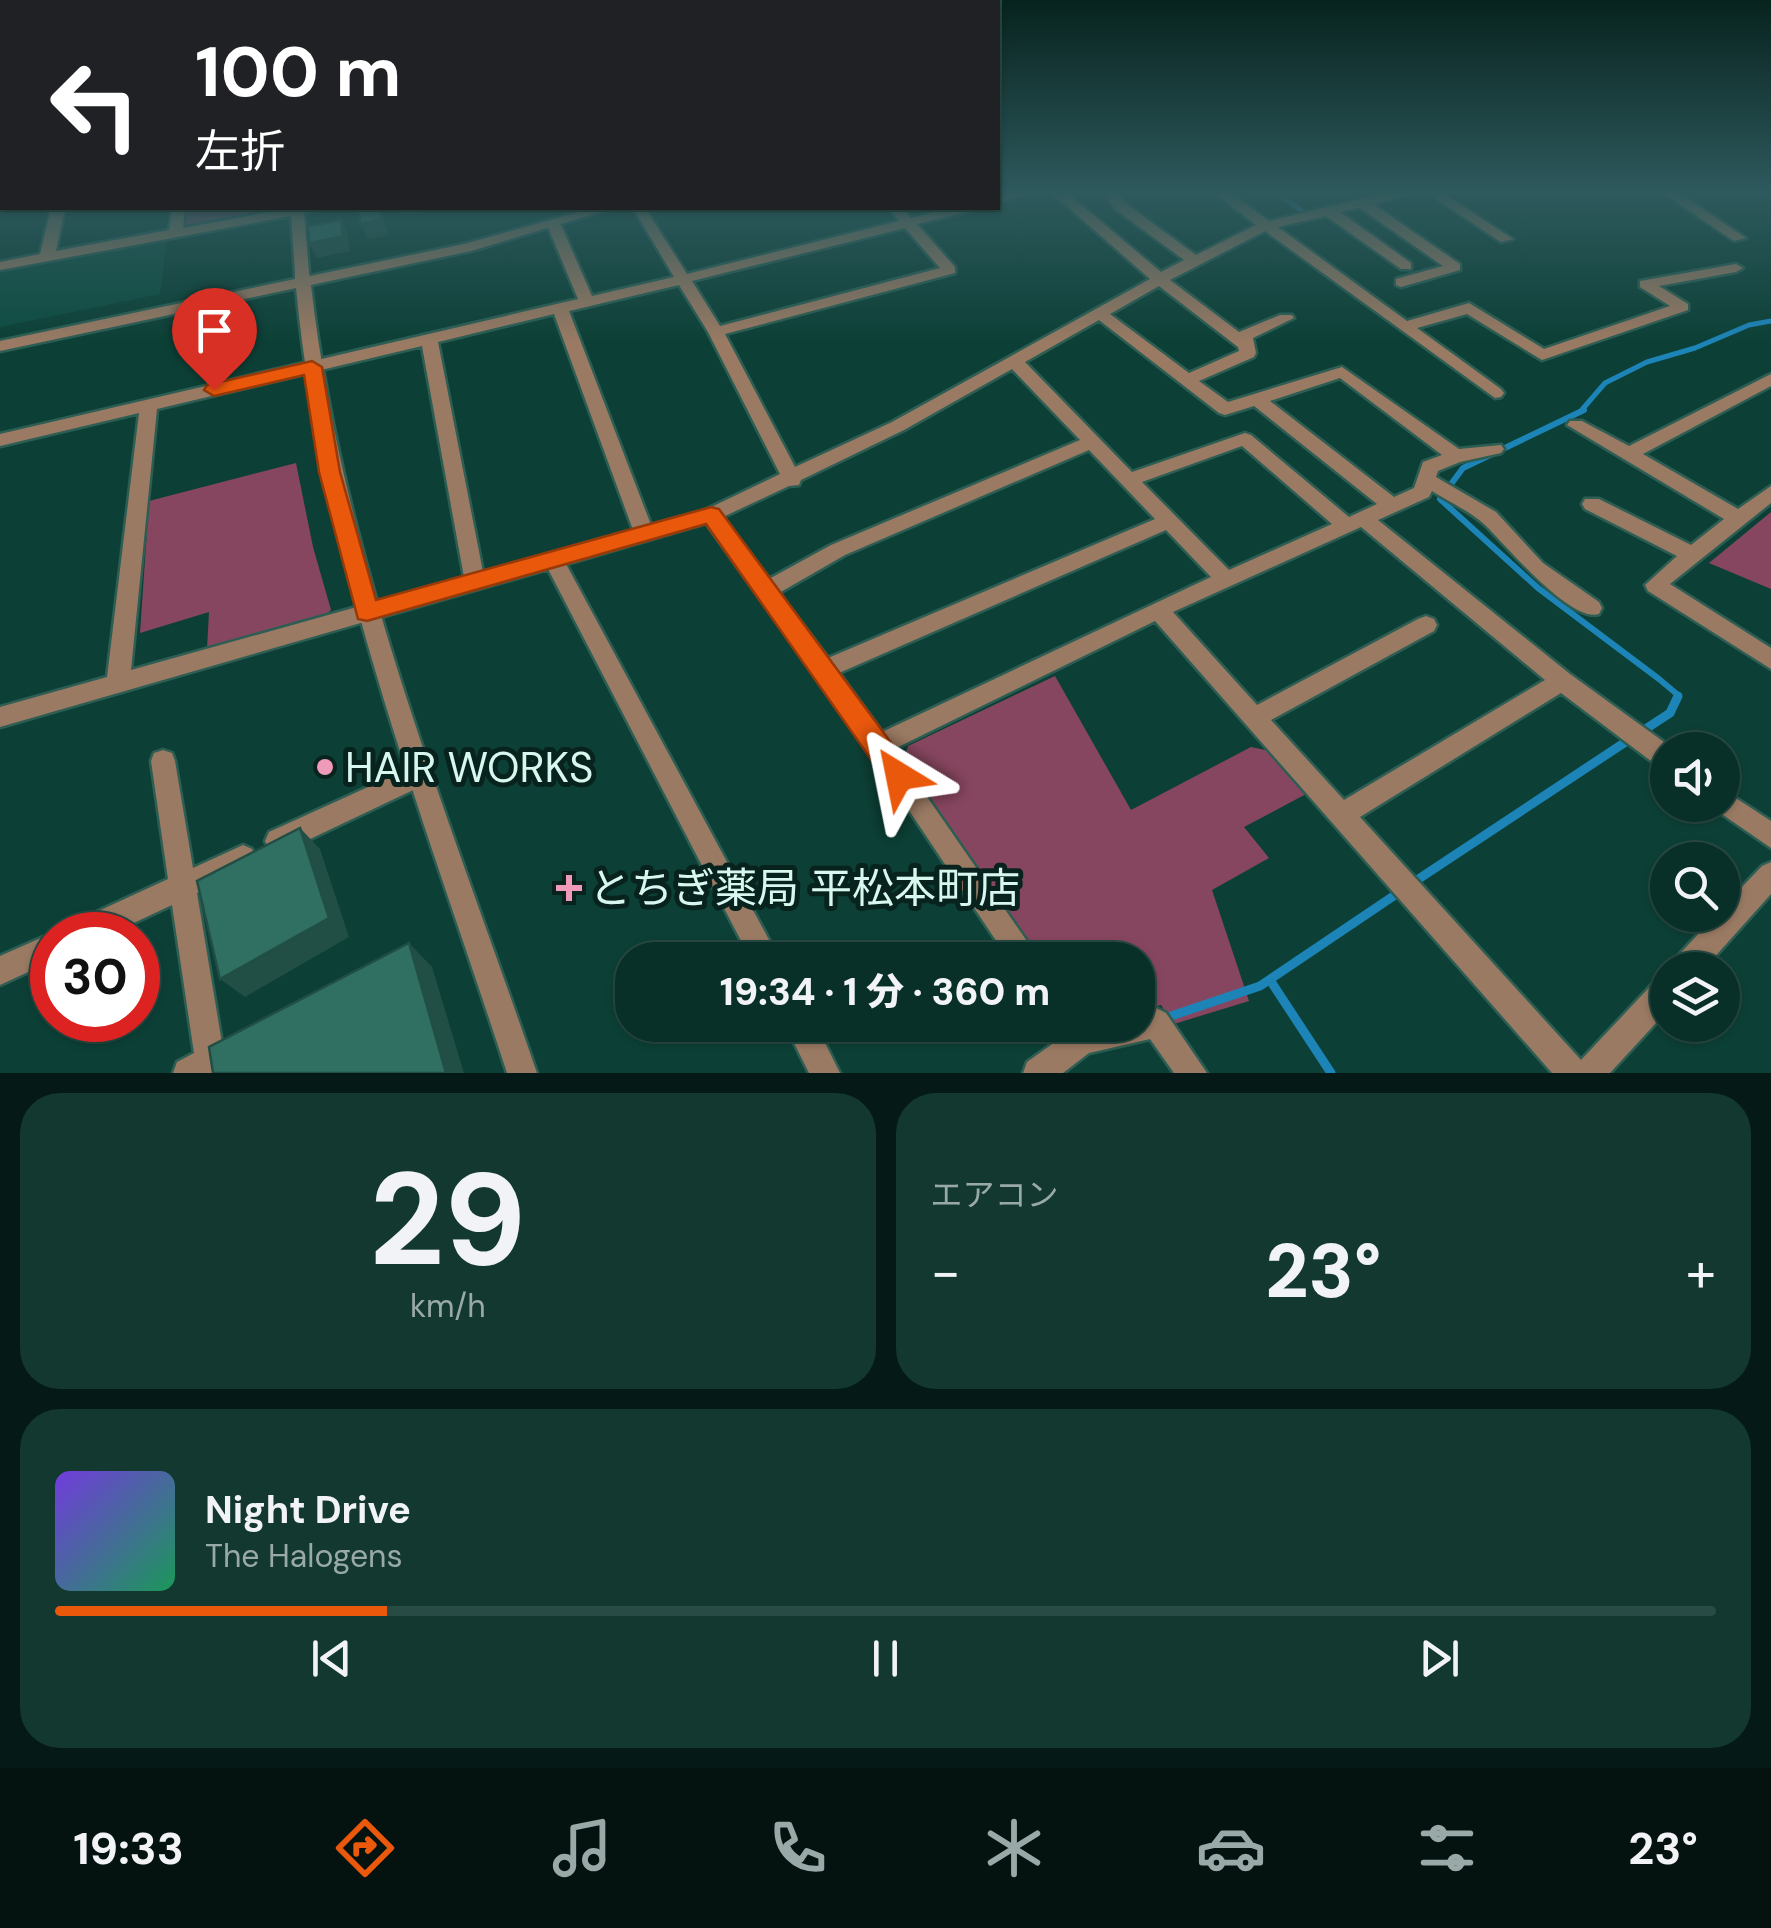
<!DOCTYPE html>
<html lang="ja">
<meta charset="utf-8">
<style>
:root{--surface:#093028;--page:#123830;--text:#f1f3f6;--muted:#99a9a8;--line:#294b45;--accent:#ea580c}
body{margin:0;font-family:"DM Sans","Noto Sans JP",sans-serif;background:var(--page);color:var(--text);height:100vh;display:flex;flex-direction:column;font-size:38px;white-space:nowrap}
*{box-sizing:border-box;margin:0}
p{font-size:32px;color:var(--muted)}
.icon{flex:none;width:55px;height:55px;fill:none;stroke:currentColor;stroke-width:2;stroke-linecap:round;stroke-linejoin:round}
.map{position:relative;height:1073px;overflow:hidden}
.details{display:flex;flex-direction:column;gap:20px;padding:20px;background:#051a16;flex:1}
.details>*{flex:none}
.top-card{position:absolute;left:0px;top:0px;width:1000px;height:210px;box-shadow:0 2px 8px #0004,0 0 0 2px var(--line);background:#202124;color:#fff;overflow:hidden}
.fabs{position:absolute;left:1650px;top:732px;display:grid;gap:20px}
.fabs a{display:grid;place-items:center;width:90px;height:90px;border-radius:50%;background:var(--surface);box-shadow:0 2px 8px #0004,0 0 0 2px var(--line);font-size:50px}
.speed{position:absolute;left:30px;top:912px;display:flex;gap:20px;font-size:50px;font-weight:700;text-align:center}
.speed>*{display:grid;place-content:center;width:130px;height:130px;border-radius:50%;background:var(--surface);box-shadow:0 2px 8px #0004,0 0 0 2px var(--line);line-height:1}
.speed .limit{border:15px solid #d22;background:#fff;color:#111}
.pin{position:absolute;display:grid;place-items:center;width:85px;height:85px;color:#fff;margin:-102px -42px;border-radius:50% 50% 50% 0;rotate:-45deg;box-shadow:0 0 10px #0007}
.pin .icon{rotate:45deg}
.me{position:absolute;width:110px;margin:-55px;rotate:325deg;stroke-linejoin:round;filter:drop-shadow(0 0 8px #0008)}
.turn{display:flex;align-items:center;gap:35px;height:210px;padding:0 30px;font-size:45px}
.turn .icon{width:130px;height:130px;stroke-width:2.5}
.turn b{display:block;font-size:70px;line-height:85px}
.big{font-size:75px;font-weight:800;line-height:1.1}
.details .widget{flex:1;display:flex;flex-direction:column;justify-content:center;gap:15px;min-width:0;padding:0 35px;border-radius:40px;background:var(--page)}
.details .dial{align-items:center;gap:0}
.dial b{font-size:130px;line-height:1}
.song{display:flex;align-items:center;gap:30px}
.cover{width:120px;height:120px;border-radius:15px;background:linear-gradient(135deg,hsl(260 70% 55%),hsl(150 70% 35%))}
.played{height:10px;border-radius:5px;background:linear-gradient(90deg,var(--accent) 20%,var(--line) 20%)}
.keys{display:flex;justify-content:space-around;direction:ltr}
.heat{display:flex;justify-content:space-between;align-items:center;font-size:55px;direction:ltr}
.details .tiles{flex:1;display:grid;gap:20px;grid-template-columns:1fr 1fr}
.widget:last-child{grid-column:span 2}
.trip{position:absolute;left:615px;top:942px;width:540px;height:100px;border-radius:40px;background:var(--surface);box-shadow:0 2px 8px #0004,0 0 0 2px var(--line);font-weight:800;line-height:100px;text-align:center}
.tabs{display:flex;height:160px;justify-content:space-around;align-items:center;background:#041310;color:var(--muted)}
.tabs .icon{width:70px;height:70px}
.tabs .selected{color:var(--accent)}
.tabs b{font-size:45px;color:var(--text)}
.map>svg:first-child{display:block}
.built{fill:#0d4c41}
.green{fill:#87465f}
.lines{fill:none;stroke-linecap:round;stroke-linejoin:round}
.stream-far2{stroke:#1d84b8;stroke-width:5}
.stream-far1{stroke:#1d84b8;stroke-width:6}
.stream{stroke:#1d84b8;stroke-width:9}
.minor-casing{stroke:#2d5d53;stroke-width:5}
.tertiary-casing{stroke:#2d5d53;stroke-width:5}
.minor{fill:#9a7a63;fill-rule:evenodd}
.tertiary{fill:#9a7a63;fill-rule:evenodd}
.shaded-wall{fill:#214e45}
.building{fill:#2f7062;stroke:#214e45;stroke-width:2.5}
.route{fill:#ea580c;stroke:#983908;stroke-width:2.5}
.poi-dot{fill:#ef9ab9;stroke:#08231d;stroke-width:4}
.labels{text-anchor:middle;stroke-width:10;stroke-linejoin:round;paint-order:stroke}
.near-poi-label{font-size:42px;fill:#d8f7ee;stroke:#08231d;text-anchor:start}
</style>
<div class="map">
<svg width="1771" height="1073" viewBox="0 0 1771 1073">
<rect width="100%" height="100%" fill="#0c4036"/>
<path class="built" d="M167,240l-7,54 -160,33v-55z"/>
<g class="green">
<path d="M186,208h91l-6,4 -80,15 -6,-2z"/>
<path d="M296,463l17,84 18,63 -13,11 -111,28 2,-37 -69,21 9,-132z"/>
<path d="M1771,512v77l-62,-26z"/>
<path d="M1055,676l76,134 120,-63 19,4 38,42 -64,34 25,31 -57,32 37,111 -75,23 -13,-19 -23,6v-51h-96l-139,-197 5,-17z"/>
</g>
<g class="lines">
<g class="stream-far2">
<path d="M1277,193l28,20 -5,1"/>
<path d="M1580,412l25,-29 42,-21 48,-14 54,-23 22,-4"/>
</g>
<path class="stream-far1" d="M1584,410l-121,58 -23,31 98,89 121,91 19,16 -2,4"/>
<g class="stream">
<path d="M1641,732l29,-19 8,-17"/>
<path d="M1411,884l219,-145"/>
<path d="M1270,980l61,93"/>
<path d="M1168,1017l92,-31 141,-95"/>
</g>
<defs>
<g id="minor">
<path d="M1006,193h24l-32,10v-8z"/>
<path d="M1052,193h15l94,79 23,-12 -69,-51 -13,-16h14l9,10 71,52 60,-30 -41,-32h16l38,28 118,-28h25l-39,11 87,60v6l-59,17 -5,-2v-6l47,-13 -83,-58 -20,4 71,51v6h-10l-75,-53 -48,11 129,94 62,-18 75,46 126,-43 -30,-19v-6l96,-17 7,4 -7,4 -77,14 29,18v6l-146,50 -75,-46 -50,14 84,61 3,4 -3,4 -6,1 -230,-167 -95,49 69,52 41,-17h12l2,3 -41,20 3,15 -2,4 -55,24 29,21 114,-35 117,82 42,-4 3,4 -3,4 -41,9 -22,9 -2,6 60,35 47,51 56,39 3,6 -3,6c-29,9 -94,-70 -114,-89 -15,-14 -36,-23 -53,-34l-3,6 -51,23 192,154 105,76h-7v20l-9,-3 -98,-74 -201,124 221,243 77,-82 10,-4v36l-58,63h-58l-397,-452 -261,128 146,211h-31l-139,-208 -164,-229 -140,41 214,396h-29l-203,-391 -548,158v-20l107,-30 32,-264 -139,33v-12l578,-135 -31,-74 7,-4 7,4 31,71 82,-19 -41,-69h12l42,66 212,-53 -10,-13h13l9,10 41,-10h20l-1,3 -54,13 38,43v6l-230,61 70,133 97,-45 258,-143zM905,228l35,40 -220,58 -28,-45zM679,285l29,47 72,142 -75,36 -54,15 -82,-214zM1159,286l79,61 1,4 -50,22 -79,-59zM554,314l79,216 -150,42 -45,-230zM1099,320l120,93 6,2 29,-9 123,98 -28,13 -98,-82 -6,-2 -113,39 -107,-110zM422,346l42,231 -333,93 26,-261zM1012,369l68,71 -249,105 -62,34 -46,-62 66,-31 10,-1 2,-5 103,-50zM1340,378l102,77 -19,7 -9,26 -20,9 -124,-96zM1242,446l90,78 -103,46 -87,-88zM1089,450l66,69 -327,139 -49,-65 66,-38zM1361,527l184,153 -201,120 -73,-80 163,-89 3,-6 -3,-6 -8,-3 -8,3 -161,86 -84,-93zM1166,530l45,47 -329,155 -43,-59z"/>
<path d="M1427,193h16l70,46 -12,3z"/>
<path d="M1663,193h16l67,45 -12,3z"/>
<path d="M51,208h14l-9,43 113,-21 3,-22h13l-2,20 108,-20h27l-14,5 5,59 -7,4 -7,-4 -4,-56 -291,54v-8l40,-8z"/>
<path d="M1771,374v12l-128,68 95,55 33,-23v17l-101,81 101,64v21l-123,-78 -3,-6 32,-29 -92,-47 -3,-5 3,-5h14l92,46 33,-26 -157,-94 3,-4h12l47,25z"/>
<path d="M163,750l9,3 3,8 18,107 50,-23 9,4 4,9 -4,9 -55,26 30,180h-54l4,-11 17,-9 -22,-148 -64,30h-44l4,-10 100,-46 -17,-118 3,-8z"/>
<path d="M421,763l9,3 3,8 -3,8 -143,68 -9,3 -9,-3 -4,-9 4,-9z"/>
<path d="M1722,789l49,32v27l-58,-40 -1,-3h10z"/>
<path d="M1771,862v32l-68,76h-33l4,-10 42,-45h6v-7l40,-42z"/>
<path d="M52,933l5,2h-5v26l-52,24v-29z"/>
<path d="M1156,1008l10,5 41,60h-33l-24,-34 -61,14 -26,20h-40l4,-11 35,-25 -6,-12h82v-12z"/>
<path d="M785,1025h31l24,48h-31z"/>
</g>
<path id="tertiary" d="M594,208h20l-143,43 -160,34c31,274 137,529 226,788h-30c-84,-258 -185,-513 -211,-785l-296,63v-10l295,-62v-7l7,-4 5,1 3,7 154,-32z"/>
</defs>
<use href="#minor" class="minor-casing"/>
<use href="#tertiary" class="tertiary-casing"/>
<use href="#minor" class="minor"/>
<use href="#tertiary" class="tertiary"/>
</g>
<g class="shaded-wall">
<path d="M380,208l8,27 -20,4 -7,-15z"/>
<path d="M399,208h46l-42,8z"/>
<path d="M341,220l7,15 2,16 -33,7 -8,-15z"/>
<path d="M300,828l20,21 29,88 -104,60 -25,-18z"/>
<path d="M409,943l23,24 32,106h-18z"/>
</g>
<g class="building">
<path d="M358,208h21l3,11 -21,5z"/>
<path d="M341,220l2,16 -34,7 -1,-17z"/>
<path d="M300,828l29,90 -109,61 -23,-98z"/>
<path d="M409,943l37,130h-233l-4,-26z"/>
</g>
<linearGradient id="sky" x2="0" y2="1"><stop stop-color="#07231e"/><stop offset="0.56" stop-color="#2e595d"/><stop offset="1" stop-color="#2e595d" stop-opacity="0"/></linearGradient>
<rect width="1771" height="343" fill="url(#sky)"/>
<path class="route" d="M312,361l10,6 18,105 36,128 335,-93 8,2 190,258 4,9 -4,9 -10,4 -10,-4 -183,-261 -339,97 -9,-2 -39,-147 -15,-97 -90,21 -10,-6 3,-5z"/>
<g class="poi-dot">
<circle cx="325" cy="767" r="10"/>
<path d="M564 873h10v10h10v10h-10v10h-10v-10h-10v-10h10z"/>
</g>
<g class="labels">
<g class="near-poi-label">
<text x="345" y="782">HAIR WORKS</text>
<text x="589" y="903">とちぎ薬局 平松本町店</text>
</g>
</g>
</svg>
<div class="fabs">
<a><svg class="icon" aria-label="sound" viewBox="0 0 24 24"><path d="M4 9h4l5-4v14l-5-4H4zM17 9q2 3 0 6"/></svg></a>
<a><svg class="icon" aria-label="search" viewBox="0 0 24 24"><circle cx="10" cy="10" r="6"/><path d="M15 15l6 6"/></svg></a>
<a><svg class="icon" aria-label="layers" viewBox="0 0 24 24"><path d="M12 4l9 5-9 5-9-5zM3 14l9 5 9-5"/></svg></a>
</div>
<div class="speed"><div class="limit">30</div></div>
<div class="pin" style="left:214px;top:390px;background:#d93025"><svg class="icon" aria-label="arrive" viewBox="0 0 24 24"><path d="M6 21V4h12l-3 4 3 4H6"/></svg></div>
<svg class="me" style="left:899px;top:776px" viewBox="-20 -20 40 40"><path d="M0-17L14 15 0 8-14 15z" fill="#ea580c" stroke="#fff" stroke-width="4"/></svg>
<div class="trip">19:34 · 1 分 · 360 m</div>
<div class="top-card">
<div class="turn"><svg class="icon" aria-label="left" viewBox="0 0 24 24"><path d="M17 20v-9H6M10 6l-5 5 5 5"/></svg><div><b>100 m</b>左折</div></div>
</div>
</div>
<section class="details">
<div class="tiles">
<div class="widget dial"><b>29</b><p>km/h</p></div>
<div class="widget"><p>エアコン</p>
<div class="heat"><a>−</a><b class="big">23°</b><a>+</a></div>
</div>
<div class="widget">
<div class="song"><i class="cover"></i><div><b>Night Drive</b><p>The Halogens</p></div></div>
<div class="played"></div>
<div class="keys"><svg class="icon" aria-label="previous" viewBox="0 0 24 24"><path d="M18 5L8 12l10 7zM5 5v14"/></svg><svg class="icon" aria-label="pause" viewBox="0 0 24 24"><path d="M8 5v14M16 5v14"/></svg><svg class="icon" aria-label="next" viewBox="0 0 24 24"><path d="M6 5l10 7-10 7zM19 5v14"/></svg></div>
</div>
</div>
</section>
<nav class="tabs">
<b>19:33</b>
<svg class="icon selected" aria-label="directions" viewBox="0 0 24 24"><path d="M12 3l9 9-9 9-9-9zM9 14v-3h6M13 9l2 2-2 2"/></svg>
<svg class="icon" aria-label="music" viewBox="0 0 24 24"><path d="M9 18V5l10-2v13"/><circle cx="6" cy="18" r="3"/><circle cx="16" cy="16" r="3"/></svg>
<svg class="icon" aria-label="phone" viewBox="0 0 24 24"><path d="M5 4h4l2 5-3 2q2 4 5 5l2-3 5 2v4C11 20 4 13 5 4z"/></svg>
<svg class="icon" aria-label="climate" viewBox="0 0 24 24"><path d="M12 3v18M4 7l16 10M4 17L20 7"/></svg>
<svg class="icon" aria-label="car" viewBox="0 0 24 24"><path d="M5 17H2v-5l4-1 3-4h7l3 4 3 1v5h-3M9 17h6M6 11h13"/><circle cx="7" cy="17" r="2"/><circle cx="17" cy="17" r="2"/></svg>
<svg class="icon" aria-label="filters" viewBox="0 0 24 24"><path d="M4 7h16M4 17h16"/><circle cx="9" cy="7" r="2"/><circle cx="15" cy="17" r="2"/></svg>
<b>23°</b>
</nav>
